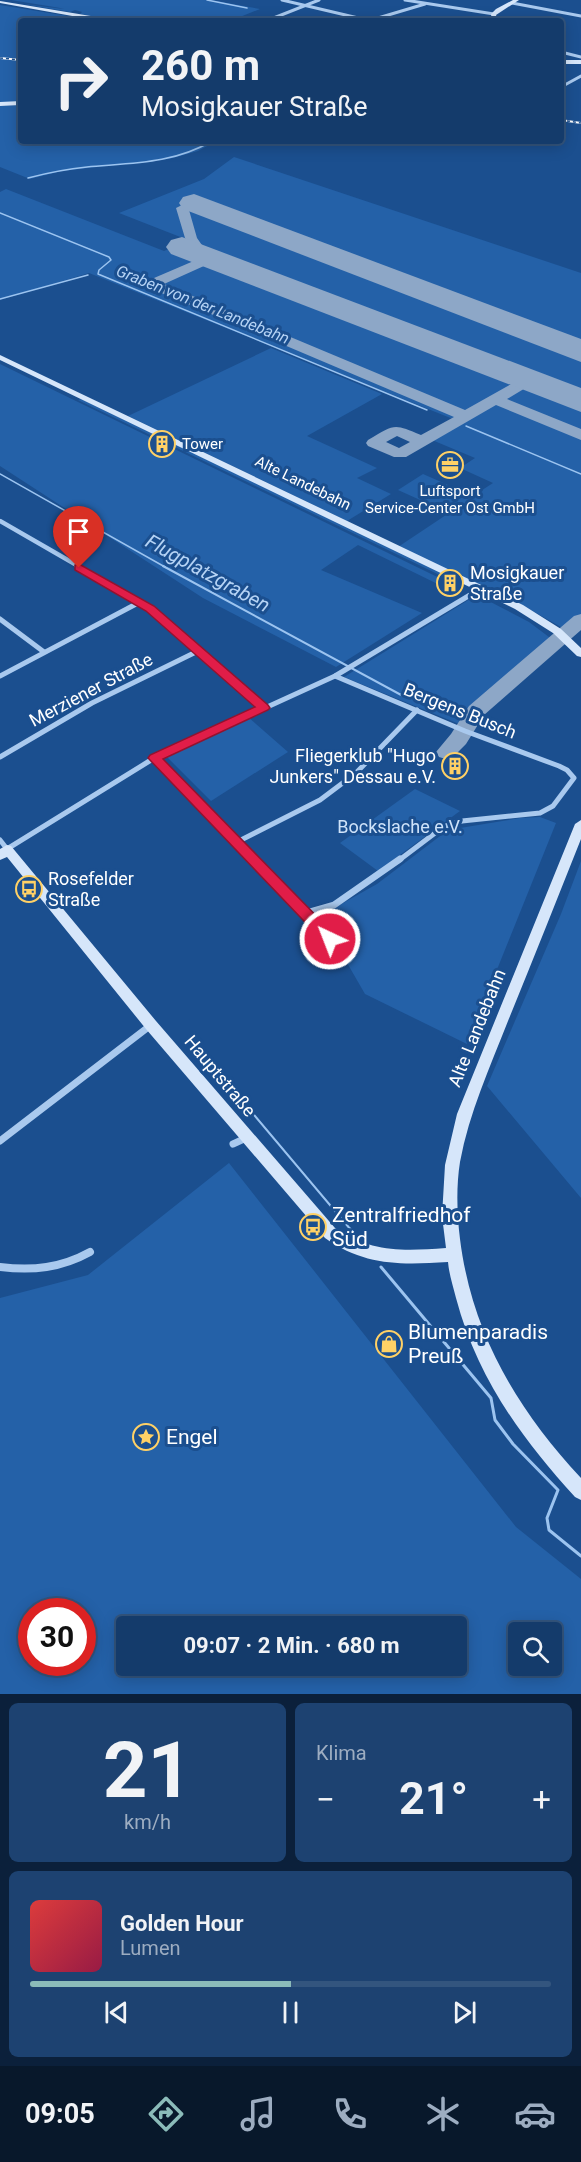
<!DOCTYPE html>
<html lang="de">
<meta charset="utf-8">
<style>
:root{--surface:#143b6b;--page:#1d4271;--text:#f1f3f6;--muted:#9dadc1;--line:#33557e;--accent:#8bbbb9}
body{margin:0;font-family:Roboto,sans-serif;background:var(--page);color:var(--text);height:100vh;display:flex;flex-direction:column;font-size:22px;white-space:nowrap}
*{box-sizing:border-box;margin:0}
p{font-size:20px;color:var(--muted)}
.icon{flex:none;width:33px;height:33px;fill:none;stroke:currentColor;stroke-width:2;stroke-linecap:round;stroke-linejoin:round}
.map{position:relative;height:1694px;overflow:hidden}
.side{display:flex;flex-direction:column;gap:9px;padding:9px;background:#0b203b;flex:1}
.side>*{flex:none}
.hud{position:absolute;left:18px;top:18px;width:546px;height:126px;border-radius:6px;box-shadow:0 3px 15px #0003,0 0 0 2px var(--line);background:#143b6b;color:var(--text);overflow:hidden}
.fabs{position:absolute;left:508px;top:1622px;display:grid;gap:12px}
.fabs a{display:grid;place-items:center;width:54px;height:54px;border-radius:6px;background:var(--surface);box-shadow:0 3px 15px #0003,0 0 0 2px var(--line);font-size:30px}
.speed{position:absolute;left:18px;top:1598px;display:flex;gap:12px;font-size:30px;font-weight:700;text-align:center}
.speed>*{display:grid;place-content:center;width:78px;height:78px;border-radius:50%;background:var(--surface);box-shadow:0 3px 15px #0003,0 0 0 2px var(--line);line-height:1}
.speed .limit{border:9px solid #d22;background:#fff;color:#111}
.pin{position:absolute;display:grid;place-items:center;width:51px;height:51px;color:#fff;margin:-62px -26px;border-radius:50% 50% 50% 0;rotate:-45deg;box-shadow:0 0 6px #0007}
.pin .icon{rotate:45deg}
.me{position:absolute;width:66px;margin:-33px;rotate:317deg;stroke-linejoin:round;filter:drop-shadow(0 0 4px #0008)}
.turn{display:flex;align-items:center;gap:21px;height:126px;padding:0 24px;font-size:27px}
.turn .icon{width:78px;height:78px;stroke-width:2.5}
.turn b{display:block;font-size:42px;line-height:51px}
.big{font-size:45px;font-weight:700;line-height:1.1}
.side .card{flex:1;display:flex;flex-direction:column;justify-content:center;gap:9px;min-width:0;padding:0 21px;border-radius:9px;background:var(--page)}
.side .dial{align-items:center;gap:0}
.dial b{font-size:78px;line-height:1}
.song{display:flex;align-items:center;gap:18px}
.cover{width:72px;height:72px;border-radius:9px;background:linear-gradient(135deg,hsl(0 70% 55%),hsl(340 70% 35%))}
.played{height:6px;border-radius:3px;background:linear-gradient(90deg,var(--accent) 50%,var(--line) 50%)}
.keys{display:flex;justify-content:space-around;direction:ltr}
.heat{display:flex;justify-content:space-between;align-items:center;font-size:33px;direction:ltr}
.side .tiles{flex:1;display:grid;gap:9px;grid-template-columns:1fr 1fr}
.card:last-child{grid-column:span 2}
.trip{position:absolute;left:116px;top:1616px;width:351px;height:60px;border-radius:6px;background:var(--surface);box-shadow:0 3px 15px #0003,0 0 0 2px var(--line);font-weight:700;line-height:60px;text-align:center}
.menu{display:flex;height:96px;justify-content:space-around;align-items:center;background:#08182b;color:var(--muted)}
.menu .icon{width:42px;height:42px}
.menu .active{color:var(--accent)}
.menu b{font-size:27px;color:var(--text)}
.map>svg:first-child{display:block}
.green{fill:#2461a8;fill-rule:evenodd}
.lines{fill:none;stroke-linecap:round;stroke-linejoin:round}
.stream-far2{stroke:#9cc4f0;stroke-width:1.5}
.stream-far1{stroke:#9cc4f0;stroke-width:2}
.stream{stroke:#9cc4f0;stroke-width:3}
.taxiway{fill:#8da7c7;fill-rule:evenodd}
.runway{fill:#8da7c7;fill-rule:evenodd}
.street-far4{stroke:#a9c9ee;stroke-width:3}
.street-far3{stroke:#a9c9ee;stroke-width:4.5}
.street-far2{stroke:#a9c9ee;stroke-width:5}
.street-far1{stroke:#a9c9ee;stroke-width:7}
.street{stroke:#a9c9ee;stroke-width:8}
.secondary{fill:#d6e6fa;fill-rule:evenodd}
.rail-casing{stroke:#fff;stroke-width:2}
.rail{stroke:#1b4f8f;stroke-width:1.5;stroke-dasharray:3;stroke-linecap:butt}
.route{fill:#e11d48;stroke:#92132f;stroke-width:1.5}
.labels{text-anchor:middle;stroke-width:6;stroke-linejoin:round;paint-order:stroke}
.far-poi-label{font-size:15px;fill:#fff;stroke:#1b4f8f;text-anchor:start}
.far-street-label{font-size:15px;fill:#fff;stroke:#1b4f8f}
.far-water-label{font-size:16px;font-style:italic;fill:#b5d3f5;stroke:#1b4f8f}
.poi-label{font-size:18px;fill:#fff;stroke:#1b4f8f;text-anchor:start}
.street-label{font-size:18px;fill:#fff;stroke:#1b4f8f}
.park-label{font-size:18px;fill:#cfe3fa;stroke:#1b4f8f}
.water-label{font-size:20px;font-style:italic;fill:#b5d3f5;stroke:#1b4f8f}
.near-poi-label{font-size:21px;fill:#fff;stroke:#1b4f8f;text-anchor:start}
</style>
<div class="map">
<svg width="581" height="1694" viewBox="0 0 581 1694">
<rect width="100%" height="100%" fill="#1b4f8f"/>
<g class="green">
<path d="M11,0h200l49,9 -30,12h-112l-38,-7 2,-2 -7,-2 -5,2 -47,-8 41,5 -4,-1z"/>
<path d="M0,5l99,16h-78v81l-21,1z"/>
<path d="M21,105v36h195l-18,10 -29,8 -107,12 -32,8 -30,-12v-61z"/>
<path d="M234,157l347,116v123l-384,-148 -14,-5 5,-3 -69,-27 85,-34z"/>
<path d="M6,189l158,62 7,-3 23,9v5l21,3 294,114 1,8 -57,32 -364,-146 -89,27v-108z"/>
<path d="M271,348l111,46 -75,42 70,32 -20,10 34,16 -44,27 -219,-105z"/>
<path d="M0,364l462,225 -6,4 -98,-48 -37,25 101,43 -86,54 -133,-69 -203,-132z"/>
<path d="M534,389l47,19v222l-6,5 -53,-30 -124,-58 51,-34 -51,-23 25,-16 50,22 20,-13 -33,-15 15,-10 -43,-18 85,-50z"/>
<path d="M81,399l373,179 -2,3 -374,-181z"/>
<path d="M479,596l50,26 24,18 -71,58 -23,26 -115,-47 126,-78z"/>
<path d="M247,716l41,36 -77,49 -47,-47z"/>
<path d="M415,789l45,22 -82,60 -38,-28z"/>
<path d="M540,817l16,6 -89,221 -102,-50 -45,-78 57,-32 71,-54 72,-12z"/>
<path d="M581,861v337l-94,-112 74,-172z"/>
<path d="M229,1163l287,364 65,52v115h-581v-396l88,-23zM32,1611h50v51h-50zM126,1626h330v39h-330zM519,1632h33v33h-33z"/>
</g>
<g class="lines">
<g class="stream-far2">
<path d="M207,0l40,8"/>
<path d="M28,178c19,-5 39,-9 59,-11 44,-4 86,-3 125,-26"/>
<path d="M0,213l109,44 2,3 -12,10 -1,4 329,136"/>
<path d="M0,299l88,-24"/>
<path d="M466,426l115,48"/>
<path d="M0,474l165,93"/>
</g>
<g class="stream-far1">
<path d="M163,566l240,130"/>
<path d="M205,1069l39,34 107,127"/>
</g>
<g class="stream">
<path d="M350,1229l9,11"/>
<path d="M381,1267l110,131 4,22 18,24 45,46 -11,28 2,12 32,26"/>
</g>
<g class="taxiway">
<path d="M194,199l6,4 -11,7 8,28 7,10 -13,7 -7,-4 6,-4 -5,-9 -9,-30z"/>
<path d="M210,254l7,4 -2,3 -51,23 301,126 57,-32h10l3,3 -3,3 -25,15 74,30v11l-85,-35 -90,52h-12l-26,-11 -2,-3 2,-3c27,-16 25,-17 53,-5l33,-18 -302,-128 -2,-3 4,-8zM397,436l13,6 -11,6 -13,-6z"/>
<path d="M581,614v16l-97,85 -18,29 -13,13 -7,2 -7,-2 -3,-5 15,-18 18,-28 105,-90z"/>
</g>
<g class="runway">
<path d="M194,194l387,145v23l-398,-153 -4,-6 4,-6z"/>
<path d="M182,237l399,151v24l-410,-158 -5,-7 5,-7z"/>
</g>
<g class="street-far4">
<path d="M282,0l89,21"/>
<path d="M405,0l89,14"/>
<path d="M512,3l69,13"/>
<path d="M244,19l12,2"/>
<path d="M266,21l53,-21"/>
<path d="M368,21l57,-17"/>
<path d="M561,52l20,5"/>
<path d="M561,87l20,-11"/>
</g>
<path class="street-far3" d="M0,521l80,46"/>
<g class="street-far2">
<path d="M77,566l73,42 113,100"/>
<path d="M0,619l44,33"/>
<path d="M0,676l138,-73"/>
<path d="M335,676l130,55 94,35 8,4 7,8 -21,28 -13,7 -78,8 -19,6 -45,34"/>
<path d="M0,757l92,-54 106,-52"/>
<path d="M154,758l100,103"/>
<path d="M0,840l7,9 144,-89 184,-84 145,-87"/>
<path d="M237,842l83,-42 36,-27 61,-63"/>
</g>
<g class="street-far1">
<path d="M253,859l77,80"/>
<path d="M306,913l28,-8 66,-46"/>
<path d="M0,1141l151,-116"/>
<path d="M233,1144l13,-6"/>
</g>
<path class="street" d="M0,1267c33,4 61,1 90,-15"/>
<g class="secondary">
<path d="M513,0h6l-23,15 2,6h-6l-1,-7 5,-5z"/>
<path d="M0,1l109,18 3,2h-12l-100,-18z"/>
<rect x="561" y="60" width="20" height="4"/>
<path d="M21,101v4l-21,1v-4z"/>
<path d="M0,355l523,250 38,24 20,19v9l-4,-1 -24,-23 -38,-24 -515,-249z"/>
<path d="M581,820v19c-24,60 -48,121 -73,182 -18,46 -39,92 -48,141 -4,25 -3,53 0,77 12,95 57,170 121,239v22l-6,-3c-54,-59 -98,-120 -119,-199 -3,-12 -7,-24 -8,-36 -48,3 -83,4 -123,-24l-179,-209 -139,-172 -7,3v-11l7,-4 4,1 145,175 179,207c37,25 69,23 111,20l-4,-32 3,-51 12,-51 118,-290z"/>
</g>
<defs>
<g id="rail">
<path d="M0,58l21,2"/>
<path d="M561,120l20,3"/>
</g>
</defs>
<use href="#rail" class="rail-casing"/>
<use href="#rail" class="rail"/>
</g>
<path class="route" d="M79,564l75,42 114,99 2,3 -2,2 -105,49 173,177 2,3 -2,4h-11l-177,-185 2,-3 105,-48 -109,-96 -71,-41v-5z"/>
<defs>
<symbol id="building-ring" viewBox="-11 -11 22 22"><circle r="9.5" fill="#1b4f8f" stroke="#ffd166" stroke-width="1.5"/><path d="M-4-6H4V6H1V3H-1V6H-4ZM-2.5-4.3h1.7v1.8h-1.7ZM.8-4.3h1.7v1.8H.8ZM-2.5-1h1.7V.8h-1.7ZM.8-1h1.7V.8H.8Z" fill="#ffd166"/></symbol>
<symbol id="office-ring" viewBox="-11 -11 22 22"><circle r="9.5" fill="#1b4f8f" stroke="#ffd166" stroke-width="1.5"/><path d="M-6-3h4V-5.5h4V-3h4V5H-6ZM-1-4.5V-3h2v-1.5ZM-6 0V1H6V0Z" fill="#ffd166"/></symbol>
<symbol id="bus-ring" viewBox="-11 -11 22 22"><circle r="9.5" fill="#1b4f8f" stroke="#ffd166" stroke-width="1.5"/><path d="M-5-6H5V4H4V6H2V4H-2V6H-4V4H-5ZM-3.5-4V0h7V-4ZM-3.5 1.2v1.5H-2V1.2ZM2 1.2v1.5H3.5V1.2Z" fill="#ffd166"/></symbol>
<symbol id="shop-ring" viewBox="-11 -11 22 22"><circle r="9.5" fill="#1b4f8f" stroke="#ffd166" stroke-width="1.5"/><path d="M-5-2.5h2.3a2.7 3.5 0 0 1 5.4 0H5L5.5 6h-11ZM-1.5-2.5h3a1.5 2.3 0 0 0-3 0Z" fill="#ffd166"/></symbol>
<symbol id="sight-ring" viewBox="-11 -11 22 22"><circle r="9.5" fill="#1b4f8f" stroke="#ffd166" stroke-width="1.5"/><path d="M0-6L1.8-2.2L6-1.7L2.9 1.2L3.7 5.4L0 3.3L-3.7 5.4L-2.9 1.2L-6-1.7L-1.8-2.2Z" fill="#ffd166"/></symbol>
</defs>
<g fill-rule="evenodd">
<use href="#building-ring" x="147" y="429" width="30" height="30"/>
<use href="#office-ring" x="435" y="450" width="30" height="30"/>
<use href="#building-ring" x="435" y="568" width="30" height="30"/>
<use href="#building-ring" x="440" y="751" width="30" height="30"/>
<use href="#bus-ring" x="14" y="874" width="30" height="30"/>
<use href="#bus-ring" x="298" y="1212" width="30" height="30"/>
<use href="#shop-ring" x="374" y="1329" width="30" height="30"/>
<use href="#sight-ring" x="131" y="1422" width="30" height="30"/>
</g>
<g class="labels">
<g class="far-poi-label">
<text x="182" y="449">Tower</text>
<text x="450" y="496" text-anchor="middle">Luftsport<tspan x="450" dy="17">Service-Center Ost GmbH</tspan></text>
</g>
<g class="far-street-label">
<text transform="translate(303 483) rotate(26)" y="5">Alte Landebahn</text>
</g>
<g class="far-water-label">
<text transform="translate(203 304) rotate(22)" y="6">Graben von der Landebahn</text>
</g>
<g class="poi-label">
<text x="470" y="579">Mosigkauer<tspan x="470" dy="21">Straße</tspan></text>
<text x="436" y="762" text-anchor="end">Fliegerklub "Hugo<tspan x="436" dy="21">Junkers" Dessau e.V.</tspan></text>
<text x="48" y="885">Rosefelder<tspan x="48" dy="21">Straße</tspan></text>
</g>
<g class="street-label">
<text transform="translate(91 690) rotate(-28)" y="6">Merziener Straße</text>
<text transform="translate(460 711) rotate(22)" y="6">Bergens Busch</text>
<text transform="translate(477 1028) rotate(-68)" y="6">Alte Landebahn</text>
<text transform="translate(220 1076) rotate(50)" y="6">Hauptstraße</text>
</g>
<g class="park-label">
<text x="400" y="833">Bockslache e.V.</text>
</g>
<g class="water-label">
<text transform="translate(208 573) rotate(29)" y="7">Flugplatzgraben</text>
</g>
<g class="near-poi-label">
<text x="332" y="1222">Zentralfriedhof<tspan x="332" dy="24">Süd</tspan></text>
<text x="408" y="1339">Blumenparadis<tspan x="408" dy="24">Preuß</tspan></text>
<text x="166" y="1444">Engel</text>
</g>
</g>
</svg>
<div class="fabs">
<a><svg class="icon" aria-label="search" viewBox="0 0 24 24"><circle cx="10" cy="10" r="6"/><path d="M15 15l6 6"/></svg></a>
</div>
<div class="speed"><div class="limit">30</div></div>
<div class="pin" style="left:79px;top:568px;background:#d93025"><svg class="icon" aria-label="arrive" viewBox="0 0 24 24"><path d="M6 21V4h12l-3 4 3 4H6"/></svg></div>
<svg class="me" style="left:330px;top:939px" viewBox="-20 -20 40 40"><circle r="17" fill="#e11d48" stroke="#fff" stroke-width="3"/><path d="M0-11L8 9 0 5-8 9z" fill="#fff"/></svg>
<div class="trip">09:07 · 2 Min. · 680 m</div>
<div class="hud">
<div class="turn"><svg class="icon" aria-label="right" viewBox="0 0 24 24"><path d="M7 20v-9h11M14 6l5 5-5 5"/></svg><div><b>260 m</b>Mosigkauer Straße</div></div>
</div>
</div>
<section class="side">
<div class="tiles">
<div class="card dial"><b>21</b><p>km/h</p></div>
<div class="card"><p>Klima</p>
<div class="heat"><a>−</a><b class="big">21°</b><a>+</a></div>
</div>
<div class="card">
<div class="song"><i class="cover"></i><div><b>Golden Hour</b><p>Lumen</p></div></div>
<div class="played"></div>
<div class="keys"><svg class="icon" aria-label="previous" viewBox="0 0 24 24"><path d="M18 5L8 12l10 7zM5 5v14"/></svg><svg class="icon" aria-label="pause" viewBox="0 0 24 24"><path d="M8 5v14M16 5v14"/></svg><svg class="icon" aria-label="next" viewBox="0 0 24 24"><path d="M6 5l10 7-10 7zM19 5v14"/></svg></div>
</div>
</div>
</section>
<nav class="menu">
<b>09:05</b>
<svg class="icon active" aria-label="directions" viewBox="0 0 24 24"><path d="M12 3l9 9-9 9-9-9zM9 14v-3h6M13 9l2 2-2 2"/></svg>
<svg class="icon" aria-label="music" viewBox="0 0 24 24"><path d="M9 18V5l10-2v13"/><circle cx="6" cy="18" r="3"/><circle cx="16" cy="16" r="3"/></svg>
<svg class="icon" aria-label="phone" viewBox="0 0 24 24"><path d="M5 4h4l2 5-3 2q2 4 5 5l2-3 5 2v4C11 20 4 13 5 4z"/></svg>
<svg class="icon" aria-label="climate" viewBox="0 0 24 24"><path d="M12 3v18M4 7l16 10M4 17L20 7"/></svg>
<svg class="icon" aria-label="car" viewBox="0 0 24 24"><path d="M5 17H2v-5l4-1 3-4h7l3 4 3 1v5h-3M9 17h6M6 11h13"/><circle cx="7" cy="17" r="2"/><circle cx="17" cy="17" r="2"/></svg>
</nav>
